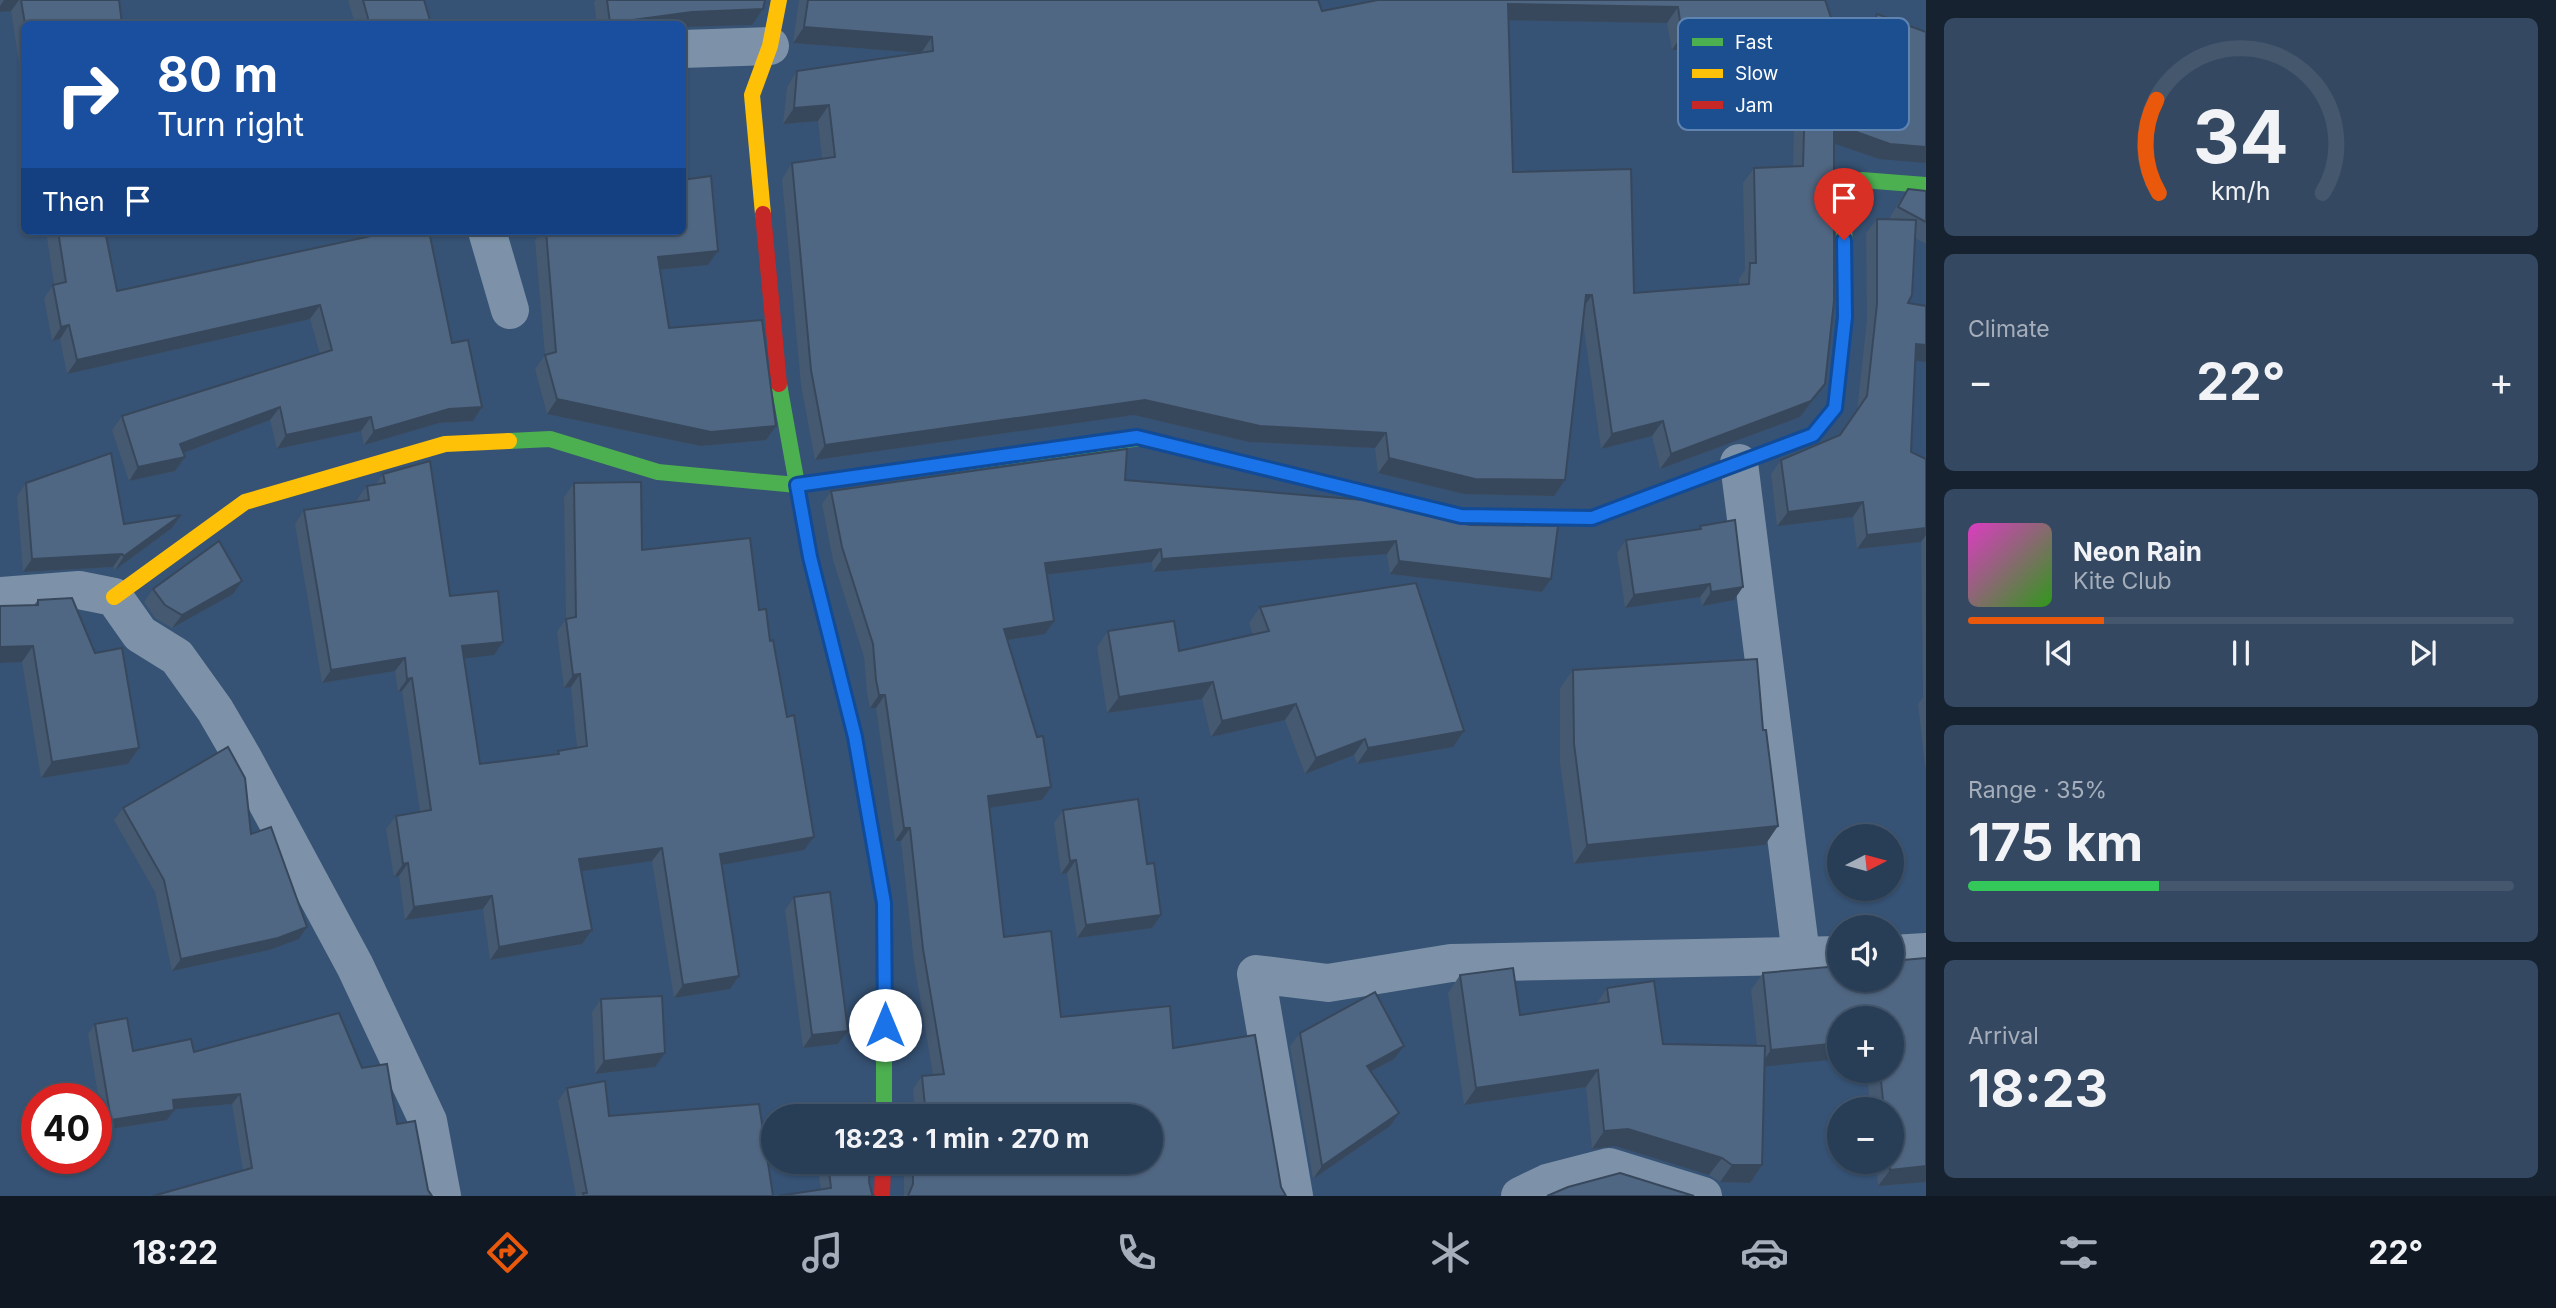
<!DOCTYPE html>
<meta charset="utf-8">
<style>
:root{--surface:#283e57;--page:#344961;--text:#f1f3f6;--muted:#a5aeba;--line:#44576d;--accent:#ea580c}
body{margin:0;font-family:Inter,sans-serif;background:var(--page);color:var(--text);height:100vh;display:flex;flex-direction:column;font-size:26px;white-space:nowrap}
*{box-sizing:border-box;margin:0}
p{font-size:23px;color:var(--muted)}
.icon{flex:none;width:38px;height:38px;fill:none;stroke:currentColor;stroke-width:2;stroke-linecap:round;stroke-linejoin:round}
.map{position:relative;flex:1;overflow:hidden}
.sheet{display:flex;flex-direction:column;gap:18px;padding:18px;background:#162230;width:630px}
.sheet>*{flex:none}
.banner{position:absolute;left:21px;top:21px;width:665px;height:214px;border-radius:10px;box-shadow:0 2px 5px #0004,0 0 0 2px var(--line);background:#1a4fa0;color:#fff;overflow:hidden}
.needle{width:46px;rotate:84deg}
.tools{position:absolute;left:1827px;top:824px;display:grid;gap:14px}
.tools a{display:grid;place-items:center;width:77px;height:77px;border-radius:50%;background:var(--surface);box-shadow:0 2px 5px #0004,0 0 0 2px var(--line);font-size:35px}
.speed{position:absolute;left:21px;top:1083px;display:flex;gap:14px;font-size:35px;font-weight:700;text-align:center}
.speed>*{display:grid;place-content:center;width:91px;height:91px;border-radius:50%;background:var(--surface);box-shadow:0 2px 5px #0004,0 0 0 2px var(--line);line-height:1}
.speed .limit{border:10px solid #d22;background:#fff;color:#111}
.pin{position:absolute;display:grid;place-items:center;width:60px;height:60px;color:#fff;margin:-72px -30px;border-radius:50% 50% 50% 0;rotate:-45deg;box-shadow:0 0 7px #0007}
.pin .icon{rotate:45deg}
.me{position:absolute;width:77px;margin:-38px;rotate:0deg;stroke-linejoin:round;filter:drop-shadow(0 0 5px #0008)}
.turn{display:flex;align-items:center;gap:24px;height:147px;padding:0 21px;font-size:32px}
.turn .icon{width:91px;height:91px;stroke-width:2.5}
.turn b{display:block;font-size:49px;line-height:60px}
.then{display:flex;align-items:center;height:66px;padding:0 21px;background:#0003;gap:14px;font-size:26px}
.big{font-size:52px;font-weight:700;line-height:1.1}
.sheet .widget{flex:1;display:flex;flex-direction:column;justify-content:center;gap:10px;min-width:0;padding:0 24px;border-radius:10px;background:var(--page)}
.sheet .dial{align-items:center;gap:0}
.dial svg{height:182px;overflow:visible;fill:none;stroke:var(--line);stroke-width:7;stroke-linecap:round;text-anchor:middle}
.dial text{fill:var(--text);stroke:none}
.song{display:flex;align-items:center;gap:21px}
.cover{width:84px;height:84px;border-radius:10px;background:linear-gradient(135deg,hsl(310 70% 55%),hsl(110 70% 35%))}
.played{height:7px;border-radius:4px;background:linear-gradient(90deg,var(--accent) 25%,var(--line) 25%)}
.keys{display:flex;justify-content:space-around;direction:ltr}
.heat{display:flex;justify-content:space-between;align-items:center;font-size:38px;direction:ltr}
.charge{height:10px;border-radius:5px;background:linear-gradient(90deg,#34c759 35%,var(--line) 0)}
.trip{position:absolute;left:761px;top:1104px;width:402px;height:70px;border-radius:35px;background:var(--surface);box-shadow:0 2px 5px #0004,0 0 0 2px var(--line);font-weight:700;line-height:70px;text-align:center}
.tabs{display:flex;height:112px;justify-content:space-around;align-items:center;background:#101923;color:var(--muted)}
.tabs .icon{width:49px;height:49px}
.tabs .active{color:var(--accent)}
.tabs b{font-size:32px;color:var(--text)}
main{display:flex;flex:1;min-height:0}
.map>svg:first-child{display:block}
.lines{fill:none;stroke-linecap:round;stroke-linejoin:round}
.street{stroke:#7d92a8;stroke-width:38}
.fast{stroke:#4caf50;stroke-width:16}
.slow{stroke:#ffc107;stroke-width:16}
.jam{stroke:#c62828;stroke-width:16}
.wall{fill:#455971;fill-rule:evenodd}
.shaded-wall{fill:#38485c}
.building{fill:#506783;stroke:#38485c;stroke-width:2;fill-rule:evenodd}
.route-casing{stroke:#114b97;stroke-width:18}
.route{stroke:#1a73e8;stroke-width:12}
.key{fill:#1b4f8f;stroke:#5f84b1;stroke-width:2}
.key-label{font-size:19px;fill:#fff}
</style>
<main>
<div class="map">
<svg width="1926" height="1196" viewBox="0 0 1926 1196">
<rect width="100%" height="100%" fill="#365274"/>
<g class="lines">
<g class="street">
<path d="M682,49l88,-3"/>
<path d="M487,231l23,79"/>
<path d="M1739,463l62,492"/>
<path d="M0,596l79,-6 35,7 26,37 37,23 38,53 28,48 112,208 73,155 14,75"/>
<path d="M1892,954l34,-2"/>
<path d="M1294,1196l-38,-222 72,9 123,-20 388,-8"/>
<path d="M1520,1196l27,-13 62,-16 94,29"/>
</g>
<g class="fast">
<path d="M779,384l31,173 45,180 29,166v213"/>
<path d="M509,441l41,-2 108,33 139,13 344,-47"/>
<path d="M1603,514l210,-79 22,-27 10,-91 -1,-129 18,-8 64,5"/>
</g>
<g class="slow">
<path d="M763,214l-11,-119 18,-49 9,-46"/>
<path d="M1141,438l320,78 132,2 10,-4"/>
<path d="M114,597l131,-95 200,-58 64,-3"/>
</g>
<g class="jam">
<path d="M763,214l16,170"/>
<path d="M882,1196l1,-34"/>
</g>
</g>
<g class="wall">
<path d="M0,0h119l-95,24v58h-2l-11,-71 -11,1z"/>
<path d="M348,0h76l7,24h-76z"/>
<path d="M596,0h169l-2,9 -11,16 -70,2v-3h-85l-3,-22z"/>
<path d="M799,0h519l4,11 503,-11 26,76 15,-46 11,-16 2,145 -45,-16 -20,256 -14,18 -140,52 -8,-33 -51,13 -18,-127 -18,158 -11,16 -90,-2 -86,-21 -3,-25 -126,-6 -115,-27 -319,45 -14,-75 -19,-206 10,-16 30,-4 -4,-38 -35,3 4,-37 10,-16 124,-18 -128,-10zM1508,20l159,3 5,27 124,-5 -3,122 -39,1 -11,15 2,87 -6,9v5l-105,9 -121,-121z"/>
<path d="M1908,189l18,2v53l-11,-6 -7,65 7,57 -4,92 15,7v307h-1l-7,-62 5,-7 -2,-155 -64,7 -4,-32 -76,9 -6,-52 10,-14 59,-25 17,-24 10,-92 -1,-86 11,-14h12l8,-14z"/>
<path d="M46,231h86l-26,4 11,56 277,-60 58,112 30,64 -9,14 -34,2 -75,22 -3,-14 -84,18 -7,-29 -87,33 2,4 -10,14 -46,10 -17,-51 10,-14 198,-62 -10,-35 -243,55 -7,-35 -8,2 -8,-43 10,-14z"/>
<path d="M542,231h140l36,20 -10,14 -48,5 9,58 107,98 -10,14 -65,6 -154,-32 -12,-45 10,-14 -10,-115z"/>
<path d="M383,474l67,122 53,46 -9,13 -30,3 16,106 76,-10 2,-3 19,-3 -6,-61 -7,1 -7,-56 9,-14 -2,-121 10,-14 68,67 117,60 11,31 44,196 -10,13 -82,15 17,111 -9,13 -56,9 -22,-137 -71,10 11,59 -10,14 -92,16 -7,-51 -78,11 -6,-44 -5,1 -8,-48 10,-13 24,-4 -18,-121 -4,1 -3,-21 -73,12 -27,-159 9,-14 54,-8 -1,-3 10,-13 9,-2z"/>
<path d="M1125,480l239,20 187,79 -9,13 -152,-18 -3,-20 -234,18 -1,-10 -105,13 7,46 -9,13 -37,6 34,160 -52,7 14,130 57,80 112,31 108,139 5,9h-382v-34h248v-46h-237l-2,-27 9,-13 11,-1 -19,-113 -13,-121h-6l-19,-133h-6l-3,-15 -3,-36 -31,-97 -11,-56 9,-13z"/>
<path d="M26,483l98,41 48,4 -57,42 -2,-3 -90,5 -6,-76z"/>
<path d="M1700,526l34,74 -32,6 -2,-9 -75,11 -8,-55 9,-13 72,-10z"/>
<path d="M153,589l80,5 -61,34 -17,-10 -11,-16z"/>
<path d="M38,600l57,53 44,95 -11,16 -87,14 -19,-116 -22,1v-57l34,-1z"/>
<path d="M1260,607l204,124 -11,16 -96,17 -3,-9 -49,19 -20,-54 -74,17 -9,-38 -95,14 -10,-66 11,-16 71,20 74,-16 -4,-12z"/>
<path d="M1573,670l192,175 -191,19 -14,-101v-75z"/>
<path d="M123,808l128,26 56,93 -8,12 -30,11 -97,21 -17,-79 -41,-72z"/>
<path d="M1063,810l89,118 -75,10 -10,-65 -6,1 -7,-51z"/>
<path d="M794,897l54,134 -10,13 -35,4 -18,-138z"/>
<path d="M1926,958v224l-48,4 -2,-24h16v-52h-22l-3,-39h25v-53l-128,48 -14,117 -30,-1 -11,-7 -94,-29 -23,3 -6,-62 -122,18 -16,-112 12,-18 60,40 76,-11 11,-16 56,56 94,2 -6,-56 12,-17z"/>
<path d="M601,999l54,68 -60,7 -3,-62z"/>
<path d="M95,1024l38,27 61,1 168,16 35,56 -154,46 -11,-66 -58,5 -7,11 -63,10 -16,-96z"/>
<path d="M1300,1033l94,26 -23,13 19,54 -77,53 -23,-133z"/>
<path d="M567,1088l42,28 164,80h-197l-18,-95z"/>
<path d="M817,1162h53l-1,20 3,12 -51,-4z"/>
</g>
<g class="shaded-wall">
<path d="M4,0h15l-8,11 -11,1v-6z"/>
<path d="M1508,4l170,3 -11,16 -170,-3z"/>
<path d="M763,9l-11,16 -70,2v-3h-74l2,-1 82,-11z"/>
<path d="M378,21l-3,3h-7l1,-2z"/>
<path d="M804,27l128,10 -11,16 -128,-10z"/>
<path d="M1807,30l-11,15 -124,5 10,-15z"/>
<path d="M829,105l-11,16 -35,3 11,-16z"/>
<path d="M1834,124l92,23v16l-47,-4 -55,-19z"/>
<path d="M98,231h34l-38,6z"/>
<path d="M718,251l-10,14 -60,6 10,-14z"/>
<path d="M1586,295h6l-11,16z"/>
<path d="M320,305l-10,14 -243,55 10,-14z"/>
<path d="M69,325l-9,14 -8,2 9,-14z"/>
<path d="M1916,344l10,1v17l-21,-3z"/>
<path d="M1825,384l-25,33 -140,52 11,-15z"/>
<path d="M557,399l219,27 -10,14 -65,6 -154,-32z"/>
<path d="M1145,400l241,33 -11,15 -126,-6 -115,-27 -319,45 10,-15z"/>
<path d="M280,407l-10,13 -100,38 10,-14z"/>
<path d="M482,407l-9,14 -34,2 -75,22 10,-14 75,-22z"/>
<path d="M371,417l-10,14 -84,18 9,-14z"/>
<path d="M1663,421l-11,15 -51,13 11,-15z"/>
<path d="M185,457l-10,14 -46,10 9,-14z"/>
<path d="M1389,458l176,22 -11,16 -90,-2 -86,-21z"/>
<path d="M1863,502l-10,15 -76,9 11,-14z"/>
<path d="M181,515l-9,13 -57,42 9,-14z"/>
<path d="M1926,528v7l-5,7 -64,7 10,-14z"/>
<path d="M1396,541l-9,13 -234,18 9,-13z"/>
<path d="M1161,549l-9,13 -116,14 9,-13z"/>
<path d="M122,554l-9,13 -90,5 9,-13z"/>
<path d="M1399,561l152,18 -9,13 -152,-18z"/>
<path d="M242,581l-9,13 -61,34 10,-13z"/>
<path d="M1710,584l-10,13 -75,11 9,-13z"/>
<path d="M1743,587l-9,13 -32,6 9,-14z"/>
<path d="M1054,621l-9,13 -50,8 9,-13z"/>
<path d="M503,642l-9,13 -41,5 9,-14z"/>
<path d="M33,646l-11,16 -22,1v-16z"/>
<path d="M405,658l-10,13 -73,12 9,-13z"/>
<path d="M580,674l-9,13 -7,1 9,-13z"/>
<path d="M412,678l-10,13 -4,1 9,-13z"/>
<path d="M1213,682l-11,17 -95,14 12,-16z"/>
<path d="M879,695h6l-9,13h-6z"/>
<path d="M1296,704l-11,16 -74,17 11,-16z"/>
<path d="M1464,731l-11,16 -96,17 11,-16z"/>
<path d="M1365,739l-11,16 -49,19 11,-16z"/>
<path d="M139,748l-11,16 -87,14 11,-16z"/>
<path d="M1051,787l-9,13 -63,9 9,-13z"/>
<path d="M1778,826l-13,19 -191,19 13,-19z"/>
<path d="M904,828h6l-9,13h-6z"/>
<path d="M814,837l-10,13 -93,17 9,-13z"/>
<path d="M662,848l-10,13 -83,12 10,-14z"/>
<path d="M1076,860l-9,13 -6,1 9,-13z"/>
<path d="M408,863l-9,13 -5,1 9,-13z"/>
<path d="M492,896l-9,13 -78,11 9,-13z"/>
<path d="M1161,915l-9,13 -75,10 9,-13z"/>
<path d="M307,927l-8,12 -30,11 -97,21 9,-12z"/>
<path d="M592,930l-10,14 -92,16 9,-13z"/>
<path d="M739,976l-9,13 -56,9 9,-13z"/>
<path d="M848,1031l-10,13 -35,4 9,-13z"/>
<path d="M1839,1043v16l-80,8 12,-17z"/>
<path d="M1404,1046l-10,13 -37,20 10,-13z"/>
<path d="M665,1053l-10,14 -60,7 9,-13z"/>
<path d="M1598,1070l-12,17 -122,18 12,-17z"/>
<path d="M240,1094l-8,10 -66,6 7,-10z"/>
<path d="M174,1110l-7,10 -63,10 7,-10z"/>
<path d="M1399,1113l-9,13 -77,53 9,-13z"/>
<path d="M1628,1129l94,29 -13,17 -94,-29 -23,3 12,-18z"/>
<path d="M1732,1165h30l-12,18 -30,-1z"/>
<path d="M1926,1166v16l-48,4 12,-16z"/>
</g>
<g class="building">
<path d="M21,0h98l3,24h-97z"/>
<path d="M363,0h61l7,24h-53v-3l-9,1z"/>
<path d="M607,0h158l-2,9 -71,3 -82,11z"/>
<path d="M808,0h510l4,11 56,-11h447l29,85 23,-71 49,18v115l-36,-3 -56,-20v177l-9,83 -14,17 -140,53 -8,-33 -51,13 -20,-139h-6l-21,185 -90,-1 -86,-21 -3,-25 -126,-7 -115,-26 -320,45 -14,-75 -19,-207 43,-6 -6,-52 -35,3 3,-37 136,-20 -1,-14 -128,-10zM1508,4l170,3 4,28 125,-5 -4,136 -49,2 2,95h-6l-1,21 -115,9 -3,-124 -118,3z"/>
<path d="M711,176l7,75 -60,6 11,71 93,-8 14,106 -65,6 -154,-33 -12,-44 11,-3 -10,-121h136v-51z"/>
<path d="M1908,189l18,2v31l-28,-15z"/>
<path d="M1877,219l39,1 -4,75 -4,8 18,3v39l-10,-1 -5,108 15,7v69l-59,7 -4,-33 -75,10 -7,-52 59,-25 27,-39 10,-92z"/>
<path d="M58,231h47l12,60 277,-60h35l23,112 16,-3 14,67 -33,2 -75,22 -3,-14 -85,18 -6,-28 -100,37 5,13 -47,10 -16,-51 210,-66 -12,-45 -243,55 -8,-35 -8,2 -8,-42 13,-3z"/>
<path d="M1127,449l-2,31 239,20 106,25 88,1 -7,53 -152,-18 -3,-20 -234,18 -1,-10 -116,14 9,58 -50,8 33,108 6,-1 8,51 -63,9 16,141 47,-6 10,86 109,-11 3,42 82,-13 26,152 5,9h-378l5,-12v-22h239v-46h-226l-4,-40 22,-2 -21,-125 -13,-121h-6l-19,-133h-6l-3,-15 -3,-36 -31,-97 -11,-56z"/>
<path d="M111,453l13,71 57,-9 -57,41 -2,-2 -90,5 -6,-76z"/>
<path d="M430,461l20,135 48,-5 5,51 -41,4 18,118 79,-10 -1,-3 29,-5 -7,-72 -7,1 -7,-56 10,-2 -2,-134 67,-1 1,68 108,-12 9,72 7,-1 4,32 3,-1 14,77 7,-2 20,122 -94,17 19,122 -56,9 -21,-137 -83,11 13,71 -93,17 -7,-51 -78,11 -6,-44 -5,1 -7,-48 35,-6 -19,-132 -5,1 -2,-21 -74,12 -27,-160 65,-10 -2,-14 18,-3 -2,-9z"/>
<path d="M1735,520l8,67 -32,5 -1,-8 -76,11 -8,-55 75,-11 -1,-3z"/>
<path d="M219,541l23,40 -60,34 -17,-10 -12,-16z"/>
<path d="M1416,583l48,148 -96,17 -3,-9 -49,19 -20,-54 -74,17 -9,-39 -94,15 -11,-66 66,-10 5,30 90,-20 -9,-24z"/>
<path d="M72,598l23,55 27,-5 17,100 -87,14 -19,-116 -33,1v-41l38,-1v-5z"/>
<path d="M1757,659l6,71h3l12,96 -191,19 -13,-101 -1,-74z"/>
<path d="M228,747l17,31 6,56 20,-7 36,100 -29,11 -97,21 -17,-79 -41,-72z"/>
<path d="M1138,799l9,65 7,-1 7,52 -75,10 -10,-65 -6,1 -7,-51z"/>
<path d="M830,892l18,139 -36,4 -18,-138z"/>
<path d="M1926,958v208l-36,4 -1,-8h3v-52h-8l-4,-39h12v-53h-53v25l-68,7 -8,-77 76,-7v14h53v-19z"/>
<path d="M1513,968l7,47 89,-13 -2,-14 47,-7 9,63 102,2 -3,119h-30l-10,-7 -94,-29 -24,2 -6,-61 -122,18 -16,-113z"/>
<path d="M1375,992l29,54 -37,20 32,47 -77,53 -22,-133z"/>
<path d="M662,996l3,57 -61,8 -3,-62z"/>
<path d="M339,1013l23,55 25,-4 10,60 18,-3 13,69 4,6h-279l99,-28 -12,-74 -67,6 1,10 -63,10 -16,-96 32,-6 6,33 58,-12 3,13z"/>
<path d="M605,1081l4,35 150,-12 14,92h-189l-1,-3h4l-20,-105z"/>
<path d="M828,1162h42l-1,20 3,12 2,2h-96l53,-8z"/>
<path d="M1620,1173l74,23h-147l21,-9z"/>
</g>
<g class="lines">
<defs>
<path id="route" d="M885,1025l-1,-122 -29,-166 -45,-180 -13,-72 340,-48 324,79 131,2 221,-83 22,-27 10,-91 -1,-77"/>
</defs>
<use href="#route" class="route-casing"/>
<use href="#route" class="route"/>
</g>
<rect x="1678" y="18" width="231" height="112" rx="10" class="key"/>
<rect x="1692" y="38" width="31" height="8" fill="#4caf50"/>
<rect x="1692" y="69" width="31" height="9" fill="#ffc107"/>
<rect x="1692" y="101" width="31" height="8" fill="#c62828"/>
<g class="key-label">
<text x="1735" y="49">Fast</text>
<text x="1735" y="80">Slow</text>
<text x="1735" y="112">Jam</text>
</g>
</svg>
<div class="tools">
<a><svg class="needle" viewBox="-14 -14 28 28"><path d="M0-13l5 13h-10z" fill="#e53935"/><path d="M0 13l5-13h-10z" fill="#a5aeba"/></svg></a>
<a><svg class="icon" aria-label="sound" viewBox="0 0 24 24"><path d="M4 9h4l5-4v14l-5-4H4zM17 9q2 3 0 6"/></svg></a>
<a>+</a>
<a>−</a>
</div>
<div class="speed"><div class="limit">40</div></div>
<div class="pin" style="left:1844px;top:240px;background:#d93025"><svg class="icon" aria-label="arrive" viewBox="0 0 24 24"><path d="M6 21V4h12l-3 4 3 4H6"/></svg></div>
<svg class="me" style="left:885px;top:1025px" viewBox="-20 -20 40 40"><circle r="19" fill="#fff"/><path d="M0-13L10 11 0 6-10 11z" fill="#1a73e8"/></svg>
<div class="trip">18:23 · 1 min · 270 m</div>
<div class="banner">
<div class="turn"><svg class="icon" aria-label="right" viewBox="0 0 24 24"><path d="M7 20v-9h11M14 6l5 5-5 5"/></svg><div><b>80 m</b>Turn right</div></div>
<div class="then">Then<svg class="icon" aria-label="arrive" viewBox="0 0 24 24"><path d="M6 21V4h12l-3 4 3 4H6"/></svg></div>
</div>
</div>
<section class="sheet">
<div class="widget dial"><svg viewBox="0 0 100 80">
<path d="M14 69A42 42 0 1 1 86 69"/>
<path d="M14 69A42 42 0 0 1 13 28" stroke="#ea580c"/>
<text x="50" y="56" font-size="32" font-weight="700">34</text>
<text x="50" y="72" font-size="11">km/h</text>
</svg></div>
<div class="widget"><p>Climate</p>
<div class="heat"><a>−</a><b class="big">22°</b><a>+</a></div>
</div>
<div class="widget">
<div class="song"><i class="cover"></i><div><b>Neon Rain</b><p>Kite Club</p></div></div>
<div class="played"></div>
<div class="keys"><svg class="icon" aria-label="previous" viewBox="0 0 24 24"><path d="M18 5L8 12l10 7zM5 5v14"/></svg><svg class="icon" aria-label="pause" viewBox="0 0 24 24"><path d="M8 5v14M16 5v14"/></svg><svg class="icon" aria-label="next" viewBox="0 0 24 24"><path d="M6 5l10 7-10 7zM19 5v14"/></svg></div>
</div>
<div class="widget"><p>Range · 35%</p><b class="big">175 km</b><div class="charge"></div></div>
<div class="widget"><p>Arrival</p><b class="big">18:23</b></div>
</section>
</main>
<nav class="tabs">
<b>18:22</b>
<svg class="icon active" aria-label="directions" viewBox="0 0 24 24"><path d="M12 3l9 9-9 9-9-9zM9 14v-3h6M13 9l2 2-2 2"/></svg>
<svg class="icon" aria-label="music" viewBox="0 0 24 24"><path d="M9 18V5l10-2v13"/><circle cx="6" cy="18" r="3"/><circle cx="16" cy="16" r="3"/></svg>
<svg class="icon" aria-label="phone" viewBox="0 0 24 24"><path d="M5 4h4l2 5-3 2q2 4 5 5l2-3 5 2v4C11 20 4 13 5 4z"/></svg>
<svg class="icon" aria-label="climate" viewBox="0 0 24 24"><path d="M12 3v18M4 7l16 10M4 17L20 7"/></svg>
<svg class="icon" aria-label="car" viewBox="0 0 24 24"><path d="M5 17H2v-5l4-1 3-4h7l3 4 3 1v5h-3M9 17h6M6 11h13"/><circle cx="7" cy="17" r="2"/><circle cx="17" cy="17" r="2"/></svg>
<svg class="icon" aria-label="filters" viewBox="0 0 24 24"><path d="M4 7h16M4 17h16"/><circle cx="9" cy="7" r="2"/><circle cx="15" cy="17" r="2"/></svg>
<b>22°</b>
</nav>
